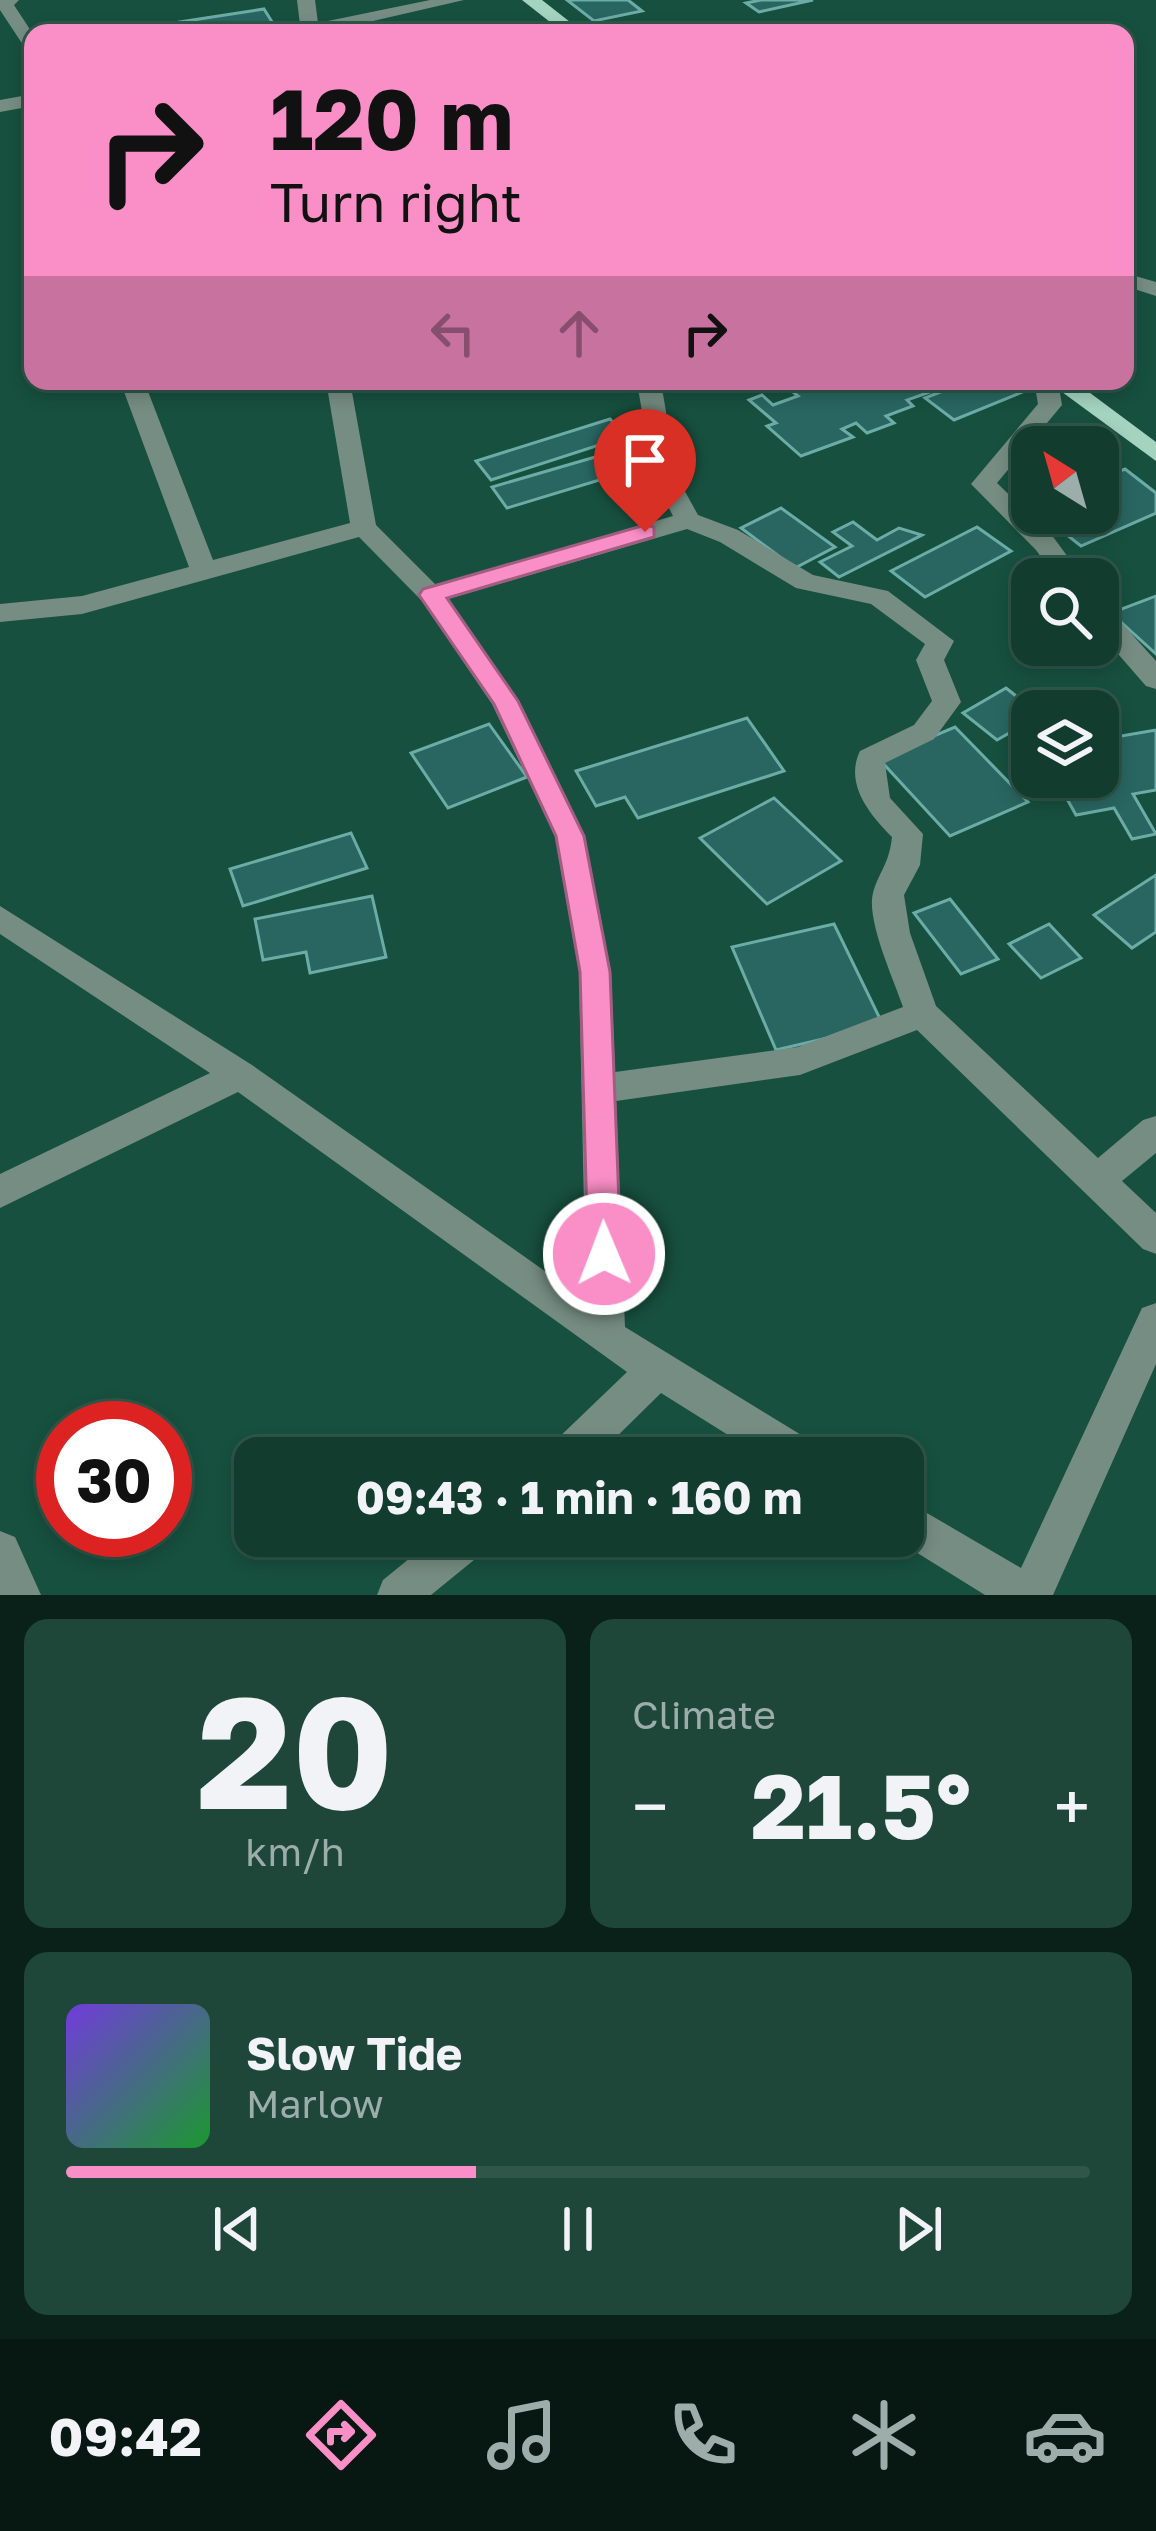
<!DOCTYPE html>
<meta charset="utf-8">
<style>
:root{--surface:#113c2e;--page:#1e473a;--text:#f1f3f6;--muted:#9cadaa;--line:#30564a;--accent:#fa8fc7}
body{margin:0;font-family:"Golos Text",sans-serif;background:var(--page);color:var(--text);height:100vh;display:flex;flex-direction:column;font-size:45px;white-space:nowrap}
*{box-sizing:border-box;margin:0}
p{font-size:39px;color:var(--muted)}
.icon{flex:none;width:66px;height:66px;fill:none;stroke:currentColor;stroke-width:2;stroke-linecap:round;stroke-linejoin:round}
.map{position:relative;height:1595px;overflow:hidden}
.sheet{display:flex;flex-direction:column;gap:24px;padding:24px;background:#092119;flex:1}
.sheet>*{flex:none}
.banner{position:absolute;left:24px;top:24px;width:1110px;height:366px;border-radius:24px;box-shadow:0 6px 18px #0003,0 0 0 3px var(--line);background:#fa8fc7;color:#111;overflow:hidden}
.needle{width:78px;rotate:323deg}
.tools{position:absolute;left:1011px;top:426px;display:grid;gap:24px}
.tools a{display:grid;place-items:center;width:108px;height:108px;border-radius:24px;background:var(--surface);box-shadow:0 6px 18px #0003,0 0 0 3px var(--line);font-size:60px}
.speed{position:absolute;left:36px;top:1401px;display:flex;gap:24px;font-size:60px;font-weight:700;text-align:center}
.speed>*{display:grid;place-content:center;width:156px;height:156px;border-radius:50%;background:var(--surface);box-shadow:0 6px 18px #0003,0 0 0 3px var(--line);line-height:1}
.speed .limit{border:18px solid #d22;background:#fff;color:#111}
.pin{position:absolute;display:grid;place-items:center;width:102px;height:102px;color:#fff;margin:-123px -51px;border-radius:50% 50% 50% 0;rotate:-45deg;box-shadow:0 0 12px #0007}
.pin .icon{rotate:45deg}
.me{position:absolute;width:132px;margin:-66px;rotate:359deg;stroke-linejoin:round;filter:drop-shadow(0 0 9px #0008)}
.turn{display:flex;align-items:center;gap:42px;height:252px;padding:0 48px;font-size:54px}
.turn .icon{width:156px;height:156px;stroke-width:2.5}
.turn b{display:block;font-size:84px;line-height:102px}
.lanes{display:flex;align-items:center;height:114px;padding:0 48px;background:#0003;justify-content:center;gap:60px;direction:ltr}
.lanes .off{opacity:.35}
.big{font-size:90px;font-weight:700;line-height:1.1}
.sheet .card{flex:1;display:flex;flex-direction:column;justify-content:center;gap:18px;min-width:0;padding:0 42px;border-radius:24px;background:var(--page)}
.sheet .dial{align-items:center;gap:0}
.dial b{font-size:156px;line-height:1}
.song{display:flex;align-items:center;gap:36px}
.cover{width:144px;height:144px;border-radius:18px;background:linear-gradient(135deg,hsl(260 70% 55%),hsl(130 70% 35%))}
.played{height:12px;border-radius:6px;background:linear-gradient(90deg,var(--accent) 40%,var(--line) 40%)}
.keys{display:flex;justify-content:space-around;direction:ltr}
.heat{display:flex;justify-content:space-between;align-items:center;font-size:66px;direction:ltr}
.sheet .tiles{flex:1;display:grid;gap:24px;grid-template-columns:1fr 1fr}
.card:last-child{grid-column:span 2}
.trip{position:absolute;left:234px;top:1437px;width:690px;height:120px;border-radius:24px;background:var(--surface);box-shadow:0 6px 18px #0003,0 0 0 3px var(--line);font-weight:700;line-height:120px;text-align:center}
.tabs{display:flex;height:192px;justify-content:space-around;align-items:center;background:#071812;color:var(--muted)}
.tabs .icon{width:84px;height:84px}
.tabs .active{color:var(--accent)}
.tabs b{font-size:54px;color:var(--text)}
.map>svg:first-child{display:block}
.building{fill:#296661;stroke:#6caca6;stroke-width:3}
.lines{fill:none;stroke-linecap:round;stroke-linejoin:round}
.minor{fill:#768d83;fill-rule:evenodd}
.major{fill:#a4d3c0;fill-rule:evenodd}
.route{fill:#fa8fc7;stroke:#a25d81;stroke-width:3}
</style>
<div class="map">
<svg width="1156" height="1595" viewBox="0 0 1156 1595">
<rect width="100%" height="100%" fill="#17503e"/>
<g class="building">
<path d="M567,0h61l14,11 -48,10z"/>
<path d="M761,0h52l-54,12 -13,-9z"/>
<path d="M264,9l10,16 -71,8h-59l-2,-3h43l-5,-8z"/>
<path d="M805,381h131l8,6 -37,13 6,6 -27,10 8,7 -27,10 -11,-10 -14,6 11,8 -52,19 -34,-30 9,-3 -27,-23 13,-5 11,10 25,-9 -11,-9z"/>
<path d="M968,381h61l8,5 -83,34 -29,-22z"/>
<path d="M610,419l17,17 -136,44 -15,-19z"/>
<path d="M633,446l16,19 -142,43 -15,-21z"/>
<path d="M1125,469l31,24v20l-75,33 -42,-33h59v-33z"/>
<path d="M781,508l54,39 -40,21 -54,-40z"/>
<path d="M853,522l24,18 22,-12 23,7 -83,42 -19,-15 32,-16 -19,-14z"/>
<path d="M977,527l34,24 -86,46 -34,-26z"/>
<path d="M1156,596v58l-45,-41z"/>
<path d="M1006,688l29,23 -3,9 -35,20 -34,-27z"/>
<path d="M747,718l37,53 -146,47 -13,-21 -29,9 -20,-35z"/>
<path d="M489,724l38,53 -79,31 -37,-55z"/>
<path d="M955,727l73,75 -78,34 -71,-77z"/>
<path d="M1156,730v60l-23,4 23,40 -24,5 -18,-31 -38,7 -19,-34 41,-4v-37z"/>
<path d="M774,798l67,63 -74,43 -67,-66z"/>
<path d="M351,833l16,35 -124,38 -13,-37z"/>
<path d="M1156,875v57l-24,16 -38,-33z"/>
<path d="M372,896l14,61 -76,16 -4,-21 -43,8 -8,-41z"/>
<path d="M950,899l48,60 -37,15 -47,-61z"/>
<path d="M834,924l49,101 -107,25 -44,-103z"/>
<path d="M1049,924l32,34 -40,20 -32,-34z"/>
</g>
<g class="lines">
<g class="minor">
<path d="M0,0h19l-5,5 19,29v18l-6,-1 -27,-41z"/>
<path d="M297,0h18l3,23 112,-23h34l-143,33h-20z"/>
<path d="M33,94v12l-33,6v-12z"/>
<path d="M1125,273l31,9v14l-31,-10z"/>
<path d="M120,381h24l69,179 137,-37 -24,-142h24l26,144 60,60 237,-69 -20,-39 -14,-83 -7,-13h24l7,13 14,83 21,38 40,15 75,45 75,16 66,50 -10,19 17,42 -27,37 -49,24 5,35 33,36 -3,31 -16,30 6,38 26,73 162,152 45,-38 13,-4v37l-34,28 34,32v41l-13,-5 -226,-219 -117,45 -184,26 9,226 191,117 6,14h-57l-104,-65 -66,65h-49l6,-14 75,-72 -389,-280 -238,116v-34l210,-101 -210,-139v-28l252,159 334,235 -7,-328 -24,-136 -63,-132 -70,-103 -63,-64 -277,77 -82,8v-18l82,-8 107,-29zM687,529l33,13 76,46 75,16 54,40 -9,16 16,41 -18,24 -54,26c-16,33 10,64 32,86 -3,28 -13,34 -19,56 -7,27 21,87 30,114l-105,40 -183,25 -4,-100 -26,-136 -66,-135 -71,-102z"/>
<path d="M1034,381h24l4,24 -65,78 57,55 30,41h-27l-21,-29 -65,-66 67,-80z"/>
<path d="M1098,605l10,3 48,53v28l-10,-3 -48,-55z"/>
<path d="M1156,1303v61l-103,231h-68l-95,-59h13v-37l118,69 121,-260z"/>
<path d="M0,1531l15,6 26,58h-41z"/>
<path d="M437,1536h54l-6,15 -54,44h-54l6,-15z"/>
</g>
<g class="major">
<path d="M522,0h20l42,33h-20z"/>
<path d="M1047,381h27l82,61v19z"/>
</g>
</g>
<path class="route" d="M645,525l9,2v10l-207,61 71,103 66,135 26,136 11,282 -4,11 -13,4 -12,-4 -4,-11 -8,-282 -24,-136 -62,-132 -75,-109 4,-6z"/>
</svg>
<div class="tools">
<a><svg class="needle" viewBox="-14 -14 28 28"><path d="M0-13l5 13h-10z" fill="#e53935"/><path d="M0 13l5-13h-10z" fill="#9cadaa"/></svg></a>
<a><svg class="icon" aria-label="search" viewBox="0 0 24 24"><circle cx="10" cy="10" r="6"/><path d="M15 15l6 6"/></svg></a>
<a><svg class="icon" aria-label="layers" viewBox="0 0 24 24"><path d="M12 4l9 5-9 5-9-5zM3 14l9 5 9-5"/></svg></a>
</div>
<div class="speed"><div class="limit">30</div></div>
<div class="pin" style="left:645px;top:532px;background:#d93025"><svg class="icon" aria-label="arrive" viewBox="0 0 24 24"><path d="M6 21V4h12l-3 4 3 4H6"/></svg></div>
<svg class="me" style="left:604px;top:1254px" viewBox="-20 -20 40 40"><circle r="17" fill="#fa8fc7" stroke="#fff" stroke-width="3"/><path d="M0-11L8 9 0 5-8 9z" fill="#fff"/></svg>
<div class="trip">09:43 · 1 min · 160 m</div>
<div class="banner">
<div class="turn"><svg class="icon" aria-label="right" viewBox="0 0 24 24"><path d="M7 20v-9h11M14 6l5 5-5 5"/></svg><div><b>120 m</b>Turn right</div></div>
<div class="lanes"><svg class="icon off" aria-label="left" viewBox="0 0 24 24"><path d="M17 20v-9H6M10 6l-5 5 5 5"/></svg><svg class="icon off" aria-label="ahead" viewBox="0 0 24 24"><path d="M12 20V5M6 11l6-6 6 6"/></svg><svg class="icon" aria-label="right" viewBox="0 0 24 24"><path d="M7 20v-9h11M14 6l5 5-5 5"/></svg></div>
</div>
</div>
<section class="sheet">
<div class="tiles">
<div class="card dial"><b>20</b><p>km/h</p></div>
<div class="card"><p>Climate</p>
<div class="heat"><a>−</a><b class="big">21.5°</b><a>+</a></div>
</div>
<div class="card">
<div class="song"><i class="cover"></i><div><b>Slow Tide</b><p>Marlow</p></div></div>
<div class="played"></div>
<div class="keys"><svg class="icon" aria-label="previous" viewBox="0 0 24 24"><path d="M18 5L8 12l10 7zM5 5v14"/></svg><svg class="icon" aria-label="pause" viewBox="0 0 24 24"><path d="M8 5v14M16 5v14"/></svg><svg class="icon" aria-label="next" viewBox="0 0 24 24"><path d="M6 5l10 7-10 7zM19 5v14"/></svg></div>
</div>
</div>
</section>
<nav class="tabs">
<b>09:42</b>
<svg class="icon active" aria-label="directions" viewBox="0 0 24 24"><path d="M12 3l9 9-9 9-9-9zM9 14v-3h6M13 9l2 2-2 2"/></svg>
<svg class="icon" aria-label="music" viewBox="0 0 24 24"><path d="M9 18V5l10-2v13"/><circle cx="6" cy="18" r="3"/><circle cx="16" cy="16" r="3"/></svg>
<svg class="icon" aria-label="phone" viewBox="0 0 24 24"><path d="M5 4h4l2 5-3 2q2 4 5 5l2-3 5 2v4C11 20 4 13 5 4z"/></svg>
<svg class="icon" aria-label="climate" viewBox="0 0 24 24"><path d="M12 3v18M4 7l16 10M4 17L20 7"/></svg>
<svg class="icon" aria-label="car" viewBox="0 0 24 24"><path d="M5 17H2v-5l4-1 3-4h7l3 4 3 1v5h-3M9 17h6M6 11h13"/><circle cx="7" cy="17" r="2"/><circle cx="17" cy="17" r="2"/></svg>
</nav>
